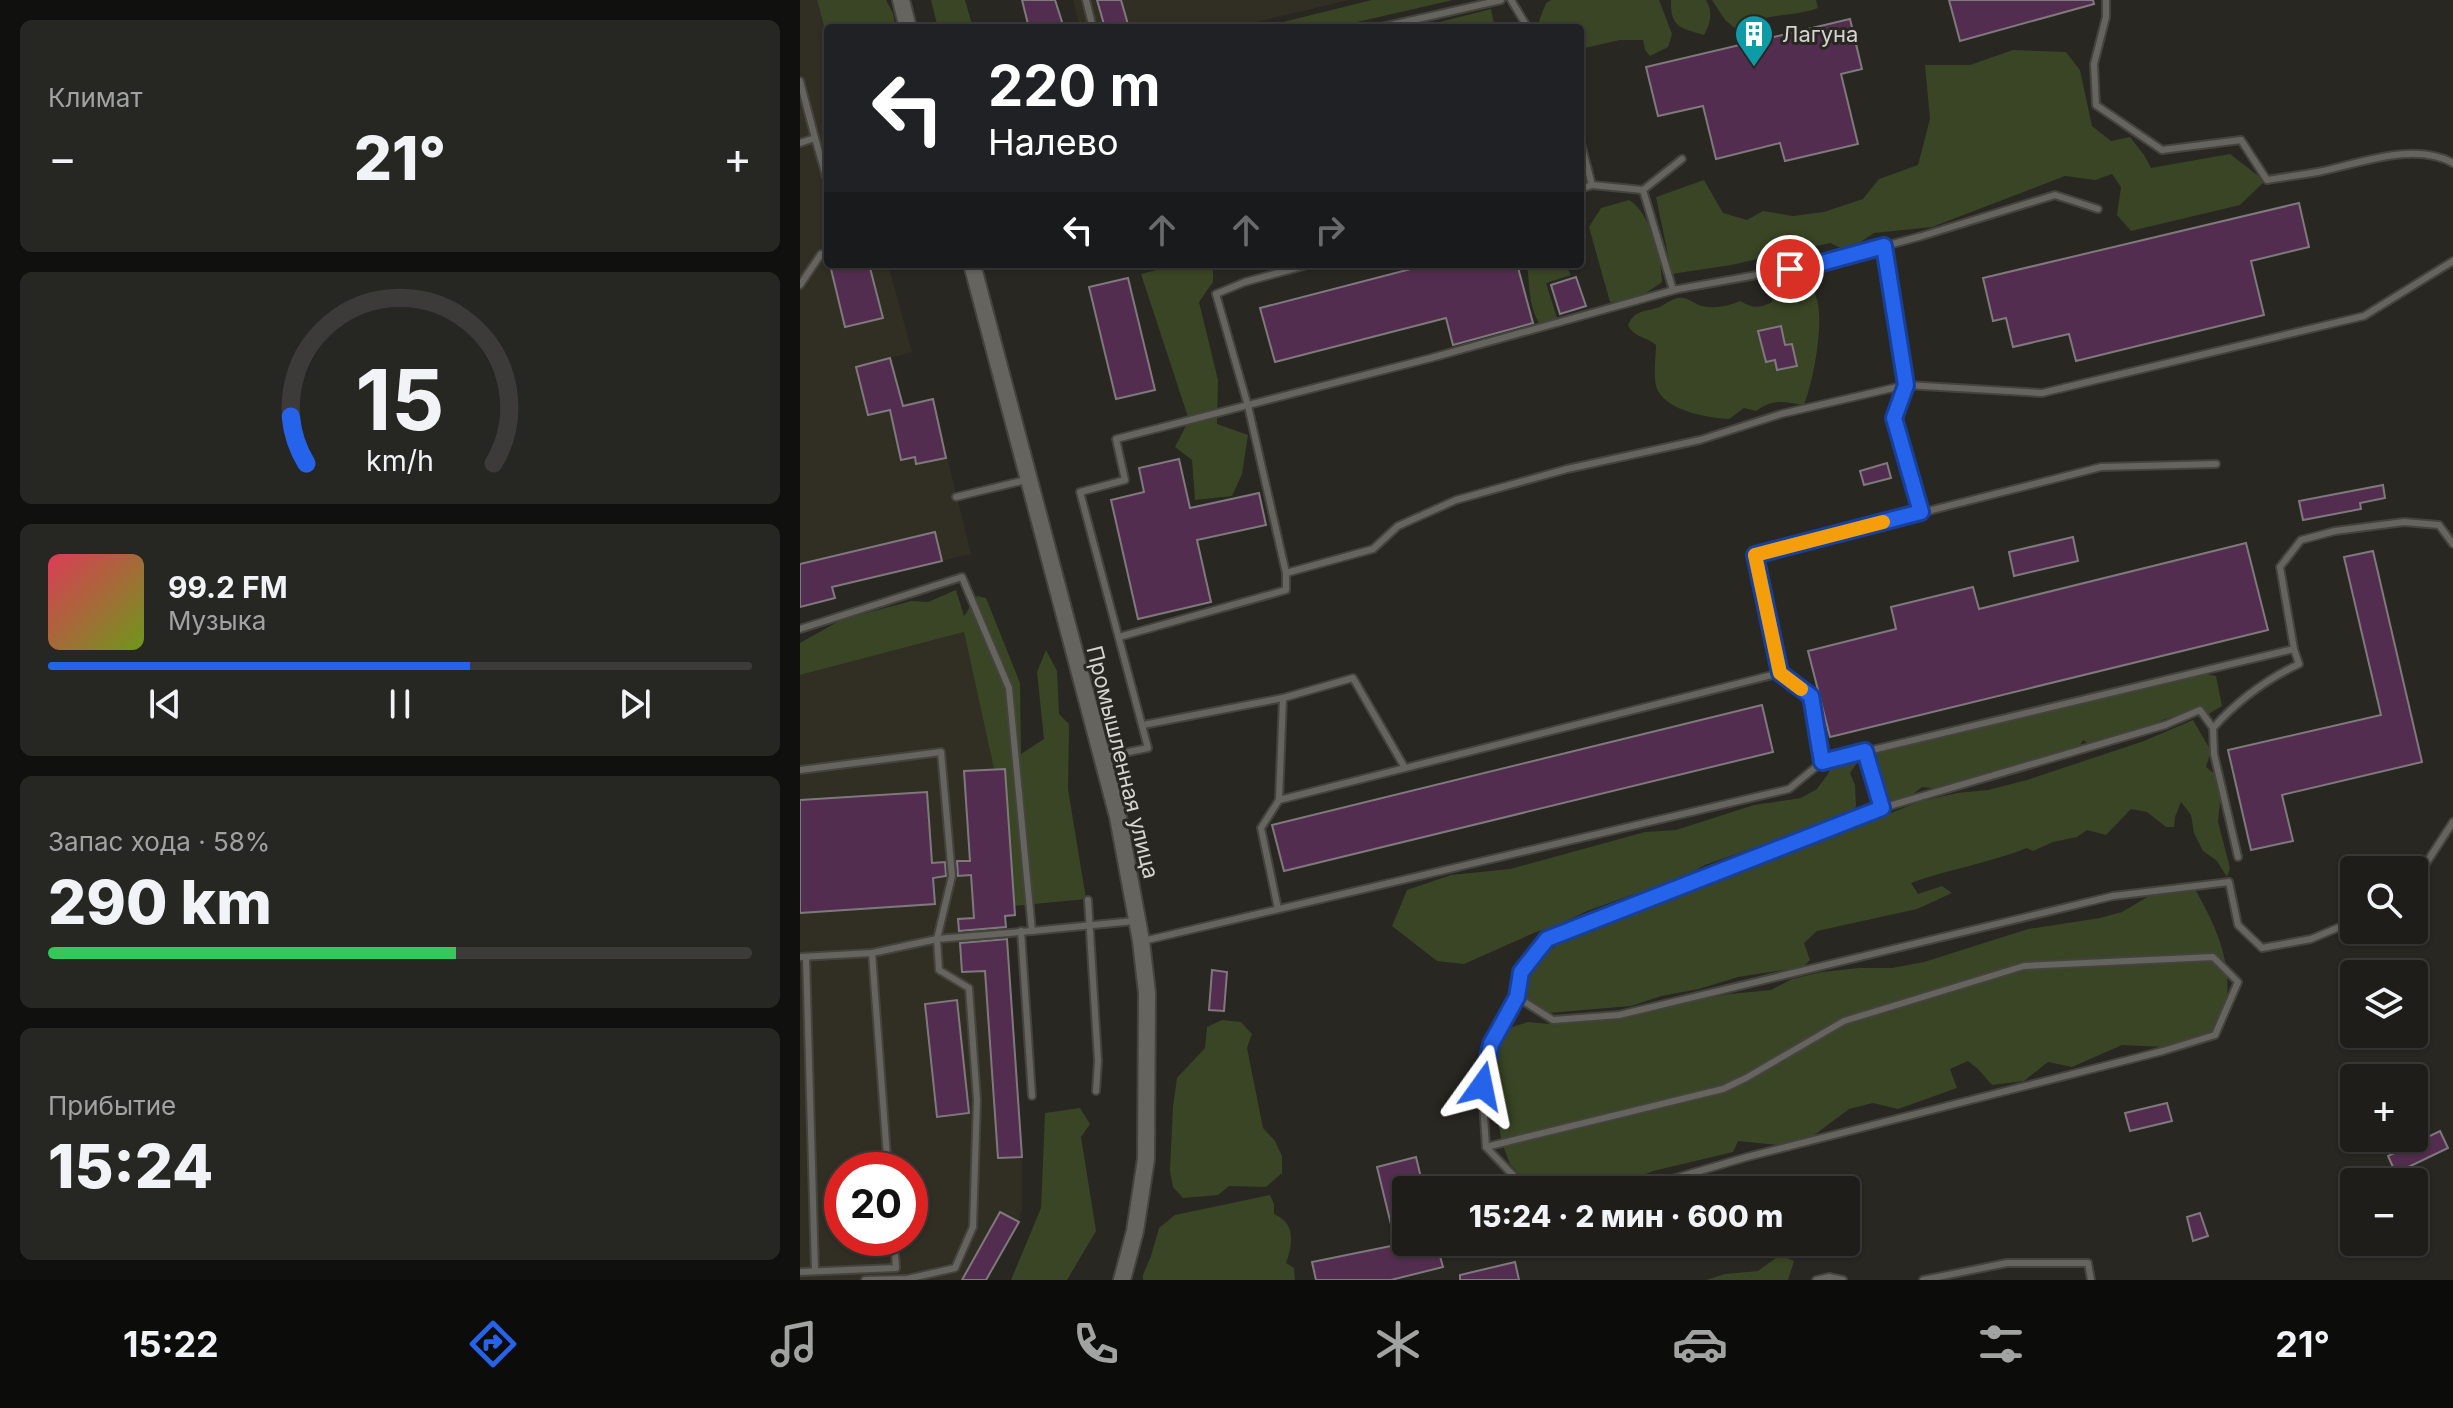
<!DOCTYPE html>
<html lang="ru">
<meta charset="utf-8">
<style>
:root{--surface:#1e1d1a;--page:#262623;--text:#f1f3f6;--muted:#a1a2a2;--line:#3c3b39;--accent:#2563eb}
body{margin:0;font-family:Inter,sans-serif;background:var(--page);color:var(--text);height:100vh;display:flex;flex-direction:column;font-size:30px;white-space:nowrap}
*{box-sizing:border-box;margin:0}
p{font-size:26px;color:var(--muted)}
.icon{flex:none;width:44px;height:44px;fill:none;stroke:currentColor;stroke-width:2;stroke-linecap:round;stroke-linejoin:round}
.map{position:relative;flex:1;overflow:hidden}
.side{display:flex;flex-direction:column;gap:20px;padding:20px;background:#10100e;width:800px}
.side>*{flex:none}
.hud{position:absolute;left:24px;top:24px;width:760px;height:244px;border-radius:8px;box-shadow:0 2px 6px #0004,0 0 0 2px var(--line);background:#202124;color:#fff;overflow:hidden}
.buttons{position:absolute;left:1540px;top:856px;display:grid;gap:16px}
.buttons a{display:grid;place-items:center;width:88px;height:88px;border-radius:8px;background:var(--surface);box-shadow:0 2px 6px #0004,0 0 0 2px var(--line);font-size:40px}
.speed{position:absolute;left:24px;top:1152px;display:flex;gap:16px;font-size:40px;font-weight:700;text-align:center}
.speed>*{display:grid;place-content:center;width:104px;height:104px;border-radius:50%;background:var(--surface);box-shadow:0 2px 6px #0004,0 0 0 2px var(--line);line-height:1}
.speed .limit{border:12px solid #d22;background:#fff;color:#111}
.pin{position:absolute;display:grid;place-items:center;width:68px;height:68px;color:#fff;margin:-34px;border:4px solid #fff;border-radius:50%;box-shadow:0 2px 8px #0007}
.me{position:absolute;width:88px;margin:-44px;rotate:12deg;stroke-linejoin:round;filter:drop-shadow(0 0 6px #0008)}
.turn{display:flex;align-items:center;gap:28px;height:168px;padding:0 32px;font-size:36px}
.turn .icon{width:104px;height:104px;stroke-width:2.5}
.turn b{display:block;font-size:56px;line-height:68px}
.lanes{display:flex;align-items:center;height:76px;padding:0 32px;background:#0003;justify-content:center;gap:40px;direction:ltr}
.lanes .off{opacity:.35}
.big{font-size:60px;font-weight:800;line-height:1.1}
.side .tile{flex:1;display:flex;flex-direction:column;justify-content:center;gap:12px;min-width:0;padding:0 28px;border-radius:12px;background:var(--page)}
.side .dial{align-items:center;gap:0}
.dial svg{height:208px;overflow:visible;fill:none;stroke:var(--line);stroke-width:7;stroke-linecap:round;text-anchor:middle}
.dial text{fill:var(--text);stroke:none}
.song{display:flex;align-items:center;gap:24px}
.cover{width:96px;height:96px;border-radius:12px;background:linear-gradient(135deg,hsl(350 70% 55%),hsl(80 70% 35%))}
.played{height:8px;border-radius:4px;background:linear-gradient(90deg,var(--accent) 60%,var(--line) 60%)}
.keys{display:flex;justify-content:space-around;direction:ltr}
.heat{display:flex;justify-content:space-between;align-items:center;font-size:44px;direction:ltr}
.charge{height:12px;border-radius:6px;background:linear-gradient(90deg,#34c759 58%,var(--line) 0)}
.trip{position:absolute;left:592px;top:1176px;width:468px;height:80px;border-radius:8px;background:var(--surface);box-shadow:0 2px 6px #0004,0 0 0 2px var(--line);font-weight:800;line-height:80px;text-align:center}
.tab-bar{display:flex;height:128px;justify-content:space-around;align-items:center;background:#0c0c0a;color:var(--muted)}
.tab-bar .icon{width:56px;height:56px}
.tab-bar .active{color:var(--accent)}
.tab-bar b{font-size:36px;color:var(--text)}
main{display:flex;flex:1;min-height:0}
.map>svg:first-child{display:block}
.built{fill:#312e23;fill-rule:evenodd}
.green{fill:#3a4525}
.building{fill:#532d4f;stroke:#7f797e;stroke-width:2}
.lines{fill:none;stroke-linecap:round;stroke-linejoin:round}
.service-casing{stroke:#44433e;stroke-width:10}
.tertiary-casing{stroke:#44433e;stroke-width:20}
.service{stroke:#66645e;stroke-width:6}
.tertiary{stroke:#66645e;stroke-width:16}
.route-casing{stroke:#184099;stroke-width:20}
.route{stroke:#2563eb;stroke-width:14}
.slow{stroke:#f59e0b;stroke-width:14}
.labels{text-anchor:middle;stroke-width:6;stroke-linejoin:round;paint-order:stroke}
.poi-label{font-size:22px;fill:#d4d4d0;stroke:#282722;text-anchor:start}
.street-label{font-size:22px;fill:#d4d4d0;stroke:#282722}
</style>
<main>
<section class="side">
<div class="tile"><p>Климат</p>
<div class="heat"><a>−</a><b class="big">21°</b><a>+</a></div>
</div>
<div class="tile dial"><svg viewBox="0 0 100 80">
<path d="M14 69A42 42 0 1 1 86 69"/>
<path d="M14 69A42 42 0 0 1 8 51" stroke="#2563eb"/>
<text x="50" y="56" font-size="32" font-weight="700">15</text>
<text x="50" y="72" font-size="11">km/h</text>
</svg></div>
<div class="tile">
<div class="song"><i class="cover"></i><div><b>99.2 FM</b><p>Музыка</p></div></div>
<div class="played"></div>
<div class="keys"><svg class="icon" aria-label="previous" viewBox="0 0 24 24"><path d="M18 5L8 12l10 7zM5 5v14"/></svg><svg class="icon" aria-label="pause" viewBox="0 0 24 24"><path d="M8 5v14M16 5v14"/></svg><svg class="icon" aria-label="next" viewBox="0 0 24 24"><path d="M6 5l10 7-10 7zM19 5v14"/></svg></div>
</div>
<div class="tile"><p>Запас хода · 58%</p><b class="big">290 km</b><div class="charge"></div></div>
<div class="tile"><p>Прибытие</p><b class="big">15:24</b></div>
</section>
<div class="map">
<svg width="1653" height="1280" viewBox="0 0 1653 1280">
<rect width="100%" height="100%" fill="#282722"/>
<g class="built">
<path d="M0,0h17l11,41v223h60l24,88 -22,6 13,48 30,-7 38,155 -138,33 2,11 -35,9z"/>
<path d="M273,0h276l-118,28h-151z"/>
<path d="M164,632l30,137h11l10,146 -10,2 17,240v53l-3,12 -33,58h-186v-605zM42,1170h68v68h-68z"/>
</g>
<g class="green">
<path d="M17,0h69l7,13 3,15h-68v13z"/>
<path d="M131,0h34l8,28h-35z"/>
<path d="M572,0h81l-122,28h-72z"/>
<path d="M751,0h108l13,34 -4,13 -18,9 -5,-6 -2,-10h-23l-40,9v-21h-38l-3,-7 7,-18z"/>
<path d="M871,0h35c7,12 5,23 -2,35 -23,-7 -34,-7 -33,-35z"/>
<path d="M912,0h104l2,8c-27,10 -57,4 -81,22l-12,-10z"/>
<path d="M691,9l4,19h-79z"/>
<path d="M1213,50l53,2 14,18 12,56 19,15 19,-4 14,18 7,13 79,-14 35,27 -25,24 -109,26 -14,-16 4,-28 -9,-13 -17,6 -30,-4 -133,51 -58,6 -27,18 -17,-8 -99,22 -59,9 -16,-77 48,-17 19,33 24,7 16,-9 30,5 31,-4 39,-13 16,-20 39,-14 12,-46 -5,-54h45z"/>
<path d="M829,200c22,13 32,59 33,82 -10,8 -22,12 -28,24l-6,2 -8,-7 -10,1 -21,-75 12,-19z"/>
<path d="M369,264h44v18l-14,20 19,78 -1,44 31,11 -6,39 -10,22 -37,4 -3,-40 -17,-13 14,-27 -48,-146 27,-7z"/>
<path d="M727,264h38l6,11 -25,8 11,35 -8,8 -10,-3c-11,-20 -9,-37 -12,-59z"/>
<path d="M986,277c9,3 24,8 28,15 13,23 -1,90 -10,113 -20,-3 -30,-7 -48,6l-12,-3 -15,11c-21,-1 -60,-8 -71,-28 -6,-12 -2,-33 -2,-46 -10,-9 -22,-7 -28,-20 7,-16 18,-13 32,-18 5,-3 12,-8 18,-9 9,-2 16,6 24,8 13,3 27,0 38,-5 12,7 20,8 32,1l2,-9 -3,-9z"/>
<path d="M156,590l8,26 13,-20 9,2 34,85 1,71 23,-15 -7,-67 9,-22 11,21 2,43 10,10 -1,65 18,110 -72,7 -9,-137h-11l-30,-137 -164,43v-32l41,-23 70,-19 17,1z"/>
<path d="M1406,674l10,2 6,30 -17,10 -18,-4 -22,7 -34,17 -37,11 -11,-7 -9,16 -132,33 -20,-2 -14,11 -19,5 -8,-17 -6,-32 14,-7 281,-67z"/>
<path d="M1393,720l18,31 -5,16 11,9 4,16 -3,30 12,46 -3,9 -10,-16 -14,-10 -9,-18 -3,-18 -10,-13 -6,15 -1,10h-8l-19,-15 -16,-3 -25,26 -19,-5 -10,7 -24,5 -20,9 -6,-3c-38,15 -78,21 -116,35l7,11 24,-8 10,7 -35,16 -100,22 -13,12 6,17 -7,7 -65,10 -39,12 -38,7 -30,10 -83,7 -18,-6 -7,-16 10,-21 11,-16 34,-23 70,-29 87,-34 139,-48 44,-18 39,-9 31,-3 39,-10 117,-39z"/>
<path d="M1052,756h10l-12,17 5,12 1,22 -14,10 -137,48 -41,23 -32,7 -45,16 -33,16 -18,5 -72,32 -27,-3 -45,-35 15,-36 44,-15 59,-6 135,-37 31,-2 78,-25 47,-7 16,-9 11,-15 5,-12z"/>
<path d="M1361,889h34c15,27 29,54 32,85 1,15 0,30 0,45l-13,14 -49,14 -43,-2 -50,22 -24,-5 -24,19 -32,4 -14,-16 -10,-8 -18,8 7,19 -59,21 -25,-6 -24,6 -36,27 -35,9 -40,-4 -5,11 -80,19 -31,13 -20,6h-70l-22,-26 -8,-21 -5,-27 -3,-52 7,-21 11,-16 16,-5 21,2 37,-2 144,-28 41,-4 21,-11 30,-7 37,-4h33l32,-6 104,-33 72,-11 22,-6z"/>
<path d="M422,1020l19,2 11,12 -5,14 16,80 12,13 7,15v17l-16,14 -37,-1 -11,9 -35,3 -10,-11 -3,-16 3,-65 4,-28 28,-30 2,-21z"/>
<path d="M280,1108l10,16 -9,13 15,94 -29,49h-56l30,-72 4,-95z"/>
<path d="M470,1195l4,9v10c22,9 19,30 12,49l8,5 1,12h-152v-5l8,-19 8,-28 16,-13z"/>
<path d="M980,1255l14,6 -6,19h-82l19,-6 33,-3z"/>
</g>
<g class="building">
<path d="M222,0h33l9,28h-35z"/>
<path d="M297,0h24l8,28h-24z"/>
<path d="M1149,0h144l1,4 -134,37z"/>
<path d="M1050,19l12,50 -21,5 17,70 -73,17 -5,-18 -64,16 -13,-53 -45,10 -12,-49z"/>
<path d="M1499,203l10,44 -58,14 13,54 -188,46 -7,-27 -56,13 -7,-29 -13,3 -10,-43z"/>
<path d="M51,264h18l14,54 -38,9 -14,-58z"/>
<path d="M630,264h87l16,59 -80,22 -7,-27 -171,44 -15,-54z"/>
<path d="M776,277l10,29 -26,8 -9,-29z"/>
<path d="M328,278l27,112 -39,9 -27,-112z"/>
<path d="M981,326l4,19 7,-1 5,22 -20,4 -2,-10 -9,2 -8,-31z"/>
<path d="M90,358l13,48 30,-7 13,59 -30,6 -1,-7 -14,3 -11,-50 -22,5 -12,-48z"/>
<path d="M379,459l11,49 69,-15 7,32 -69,15 14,62 -73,17 -27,-119 33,-8 -5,-24z"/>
<path d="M1087,463l4,15 -27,7 -4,-14z"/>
<path d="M1583,485l2,13 -25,5 1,6 -58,11 -4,-19z"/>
<path d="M135,532l7,29 -110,26 3,11 -35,9v-43z"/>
<path d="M1273,537l5,24 -64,15 -5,-24z"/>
<path d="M1446,543l22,87 -438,107 -22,-86 88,-22 -5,-22 82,-20 6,22z"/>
<path d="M1573,551l49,211 -140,33 11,46 -42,9 -23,-100 153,-35 -37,-158z"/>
<path d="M962,705l11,47 -489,119 -12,-46z"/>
<path d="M205,769l10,146 -10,1 1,11 -47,4 -1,-12 16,-1 -3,-43 -13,1 -1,-15h13l-6,-90z"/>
<path d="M127,792l5,71 13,-1 1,14 -13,2 2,26 -135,9v-113z"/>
<path d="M207,939l15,218 -24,1 -13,-187 -23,1 -2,-29z"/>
<path d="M412,970l15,2 -3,39 -15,-1z"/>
<path d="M157,1000l12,113 -32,4 -12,-113z"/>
<path d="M1367,1103l5,18 -42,10 -5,-18z"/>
<path d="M1640,1131l8,17 -48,23 5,11h-43l31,-15 -5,-11z"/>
<path d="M616,1157l8,33h-18v52h30l7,25 -52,13h-75l-4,-18 84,-17 -19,-78z"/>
<path d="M200,1212l19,10 -33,58h-24z"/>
<path d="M1400,1213l8,23 -15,5 -6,-24z"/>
<path d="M715,1262l4,18h-59v-5z"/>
</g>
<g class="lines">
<defs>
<g id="service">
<path d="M286,0l7,28"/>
<path d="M711,0l17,28"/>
<path d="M1306,0v17l-12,47 2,41 66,45 79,-10 26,40c17,-3 34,-5 51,-8 41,-8 95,-31 135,-9"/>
<path d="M578,28l123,-28"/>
<path d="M0,81l15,57"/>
<path d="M780,140l12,45 51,5 39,-31"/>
<path d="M0,143l15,-5 13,45"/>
<path d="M780,189l12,-4"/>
<path d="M843,190l30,100 145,-26 104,-28 133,-41 43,14"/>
<path d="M0,285l21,-31 7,-1"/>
<path d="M156,497l70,-17"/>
<path d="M1121,512l-27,-94 12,-33 136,8 322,-77 89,-55"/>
<path d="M486,573l87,-24 25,-23 58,-26 111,-31 133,-29 81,-26 125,-29 -22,-139"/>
<path d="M0,629l162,-52 47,111 23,243 102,-10"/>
<path d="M319,637l167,-47v-17l-38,-167 -32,-112 29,-12 66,-18"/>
<path d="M343,725l140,-27 70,-20 52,90"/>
<path d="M1065,751l17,57 -335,131 -26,33 -4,25 36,23 66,-5 494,-119 116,-14 9,43 24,23 49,-9 43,-18"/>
<path d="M304,757l44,-9 -68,-256 45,-12 -9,-41 315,-81 247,-69"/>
<path d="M1022,762l472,-113"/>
<path d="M0,770l141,-18 11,124 -15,63 -65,14 -72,4"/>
<path d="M479,800l501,-127"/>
<path d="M1082,808l283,-83 35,-15 13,18"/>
<path d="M1438,857l-24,-103 -1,-26c25,-28 52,-48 86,-64l-5,-15 -14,-82 21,-27 34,-9 69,-9 35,3 14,19"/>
<path d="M1614,882l39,-60"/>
<path d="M288,900l10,161 -2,30"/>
<path d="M478,909l-17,-81 18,-28 4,-102"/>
<path d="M221,931l11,165"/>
<path d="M343,941l646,-152 33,-27 -11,-66 -31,-23 -25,-118 346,-88 115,-3"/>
<path d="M72,953l16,217"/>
<path d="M6,957l9,313"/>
<path d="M717,997l-26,47 -9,42 4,61 41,43"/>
<path d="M686,1147l237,-58 23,-11 98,-57 180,-55 189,-9 25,25 -23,53 -52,16 -416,106 -112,33"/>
<path d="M0,1272l96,-4 -2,-30"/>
<path d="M65,1280l42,-1 48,-11 18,-41 4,-127 -8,-112 -30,-18 -2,-31 95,-8"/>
<path d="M1016,1280l13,-3 14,3"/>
<path d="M1123,1280l84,-17h81l3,17"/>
</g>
<g id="tertiary">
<path d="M101,0l7,28"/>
<path d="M172,264l146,553 23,124 6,52 -1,166 -11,72 -13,49"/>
</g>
</defs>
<use href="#service" class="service-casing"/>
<use href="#tertiary" class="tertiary-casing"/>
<use href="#service" class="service"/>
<use href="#tertiary" class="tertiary"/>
</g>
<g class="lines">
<defs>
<path id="route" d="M682,1086l9,-42 26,-47 4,-25 26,-33 335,-131 -17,-57 -43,11 -11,-66 -31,-23 -25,-118 166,-43 -27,-94 12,-33 -22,-139 -66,18 -28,5"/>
</defs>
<use href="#route" class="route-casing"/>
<use href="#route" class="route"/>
<path class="slow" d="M1001,689l-21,-16 -25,-118 128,-33"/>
</g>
<defs>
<symbol id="building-pin" viewBox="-11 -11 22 30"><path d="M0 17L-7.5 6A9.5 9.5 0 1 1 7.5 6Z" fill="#0f9aa8" stroke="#282722"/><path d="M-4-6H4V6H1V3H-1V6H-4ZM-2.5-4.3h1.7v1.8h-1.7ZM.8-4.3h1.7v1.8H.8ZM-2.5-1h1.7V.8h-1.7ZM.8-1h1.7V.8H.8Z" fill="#fff"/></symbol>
</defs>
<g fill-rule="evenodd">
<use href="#building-pin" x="932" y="12" width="44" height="60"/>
</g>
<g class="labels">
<g class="poi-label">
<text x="982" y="42">Лагуна</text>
</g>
<g class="street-label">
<text transform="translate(323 762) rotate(76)" y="8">Промышленная улица</text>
</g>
</g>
</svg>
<div class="buttons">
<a><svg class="icon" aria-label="search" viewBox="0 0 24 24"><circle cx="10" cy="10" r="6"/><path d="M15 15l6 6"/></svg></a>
<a><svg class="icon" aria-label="layers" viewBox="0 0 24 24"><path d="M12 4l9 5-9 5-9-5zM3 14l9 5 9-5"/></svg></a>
<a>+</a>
<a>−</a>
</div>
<div class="speed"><div class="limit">20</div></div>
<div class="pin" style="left:990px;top:269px;background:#d93025"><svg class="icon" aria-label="arrive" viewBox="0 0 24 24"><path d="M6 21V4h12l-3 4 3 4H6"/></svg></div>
<svg class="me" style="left:682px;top:1086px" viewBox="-20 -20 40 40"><path d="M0-17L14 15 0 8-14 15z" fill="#2563eb" stroke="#fff" stroke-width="4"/></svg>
<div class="trip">15:24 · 2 мин · 600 m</div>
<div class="hud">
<div class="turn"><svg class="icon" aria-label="left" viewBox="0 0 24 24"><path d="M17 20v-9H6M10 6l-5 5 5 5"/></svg><div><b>220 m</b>Налево</div></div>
<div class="lanes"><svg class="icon" aria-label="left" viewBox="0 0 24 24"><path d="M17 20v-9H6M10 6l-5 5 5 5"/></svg><svg class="icon off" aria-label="ahead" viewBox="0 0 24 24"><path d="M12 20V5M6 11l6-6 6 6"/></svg><svg class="icon off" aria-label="ahead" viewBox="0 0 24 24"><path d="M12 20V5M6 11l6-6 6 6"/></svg><svg class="icon off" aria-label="right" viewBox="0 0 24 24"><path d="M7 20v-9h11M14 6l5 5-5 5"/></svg></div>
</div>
</div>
</main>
<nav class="tab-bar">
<b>15:22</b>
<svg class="icon active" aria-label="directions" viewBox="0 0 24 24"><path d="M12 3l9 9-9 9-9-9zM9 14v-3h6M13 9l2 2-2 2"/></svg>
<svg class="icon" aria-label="music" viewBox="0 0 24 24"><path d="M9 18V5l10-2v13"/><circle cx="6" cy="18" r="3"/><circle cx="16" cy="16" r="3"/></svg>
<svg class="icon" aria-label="phone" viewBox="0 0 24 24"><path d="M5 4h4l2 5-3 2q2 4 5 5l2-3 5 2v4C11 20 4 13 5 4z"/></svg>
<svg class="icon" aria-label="climate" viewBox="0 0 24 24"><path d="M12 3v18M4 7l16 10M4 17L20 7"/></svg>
<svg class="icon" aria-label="car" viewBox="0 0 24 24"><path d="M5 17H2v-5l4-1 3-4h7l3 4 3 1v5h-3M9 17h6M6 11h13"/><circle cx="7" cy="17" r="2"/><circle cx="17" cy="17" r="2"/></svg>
<svg class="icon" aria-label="filters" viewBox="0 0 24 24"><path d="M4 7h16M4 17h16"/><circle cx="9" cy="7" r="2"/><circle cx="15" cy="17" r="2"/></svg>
<b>21°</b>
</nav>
